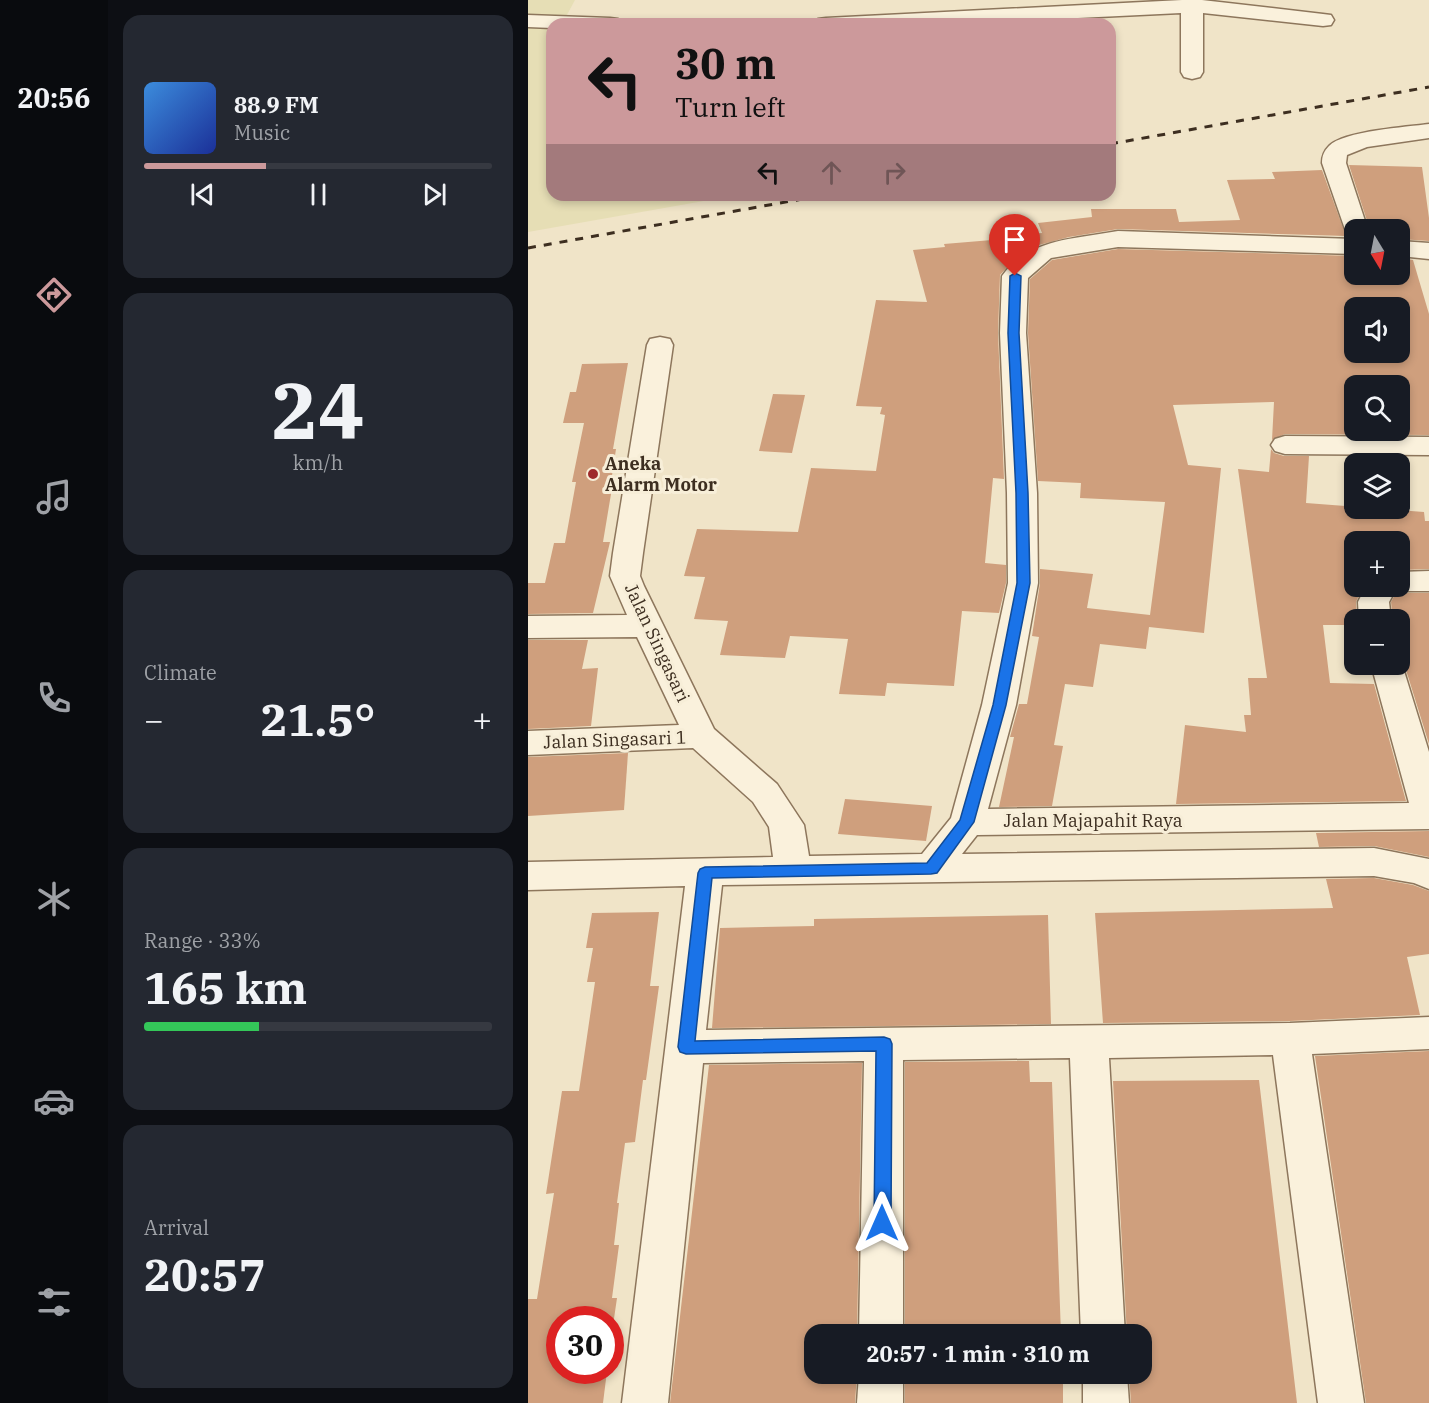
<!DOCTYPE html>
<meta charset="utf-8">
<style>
:root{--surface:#171b24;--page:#242831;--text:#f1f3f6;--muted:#9ea1a6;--line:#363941;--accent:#cc999b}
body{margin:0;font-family:"IBM Plex Serif",serif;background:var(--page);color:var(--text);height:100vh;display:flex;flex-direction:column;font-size:22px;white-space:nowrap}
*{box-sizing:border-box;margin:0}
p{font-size:20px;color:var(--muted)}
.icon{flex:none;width:33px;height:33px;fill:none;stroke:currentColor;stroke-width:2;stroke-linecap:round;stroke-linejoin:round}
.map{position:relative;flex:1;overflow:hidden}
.drawer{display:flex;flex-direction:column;gap:15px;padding:15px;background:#0d0f14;width:420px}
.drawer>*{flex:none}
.hud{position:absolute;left:18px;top:18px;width:570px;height:183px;border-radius:18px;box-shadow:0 3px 9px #0003;background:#cc999b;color:#111;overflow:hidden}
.needle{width:39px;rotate:170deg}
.tools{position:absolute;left:816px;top:219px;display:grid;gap:12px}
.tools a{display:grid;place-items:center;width:66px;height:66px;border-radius:12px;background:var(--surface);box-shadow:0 3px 9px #0003;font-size:30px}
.speed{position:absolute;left:18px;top:1306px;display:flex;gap:12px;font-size:30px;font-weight:700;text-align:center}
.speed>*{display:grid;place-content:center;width:78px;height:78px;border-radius:50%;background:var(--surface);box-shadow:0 3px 9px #0003;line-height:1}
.speed .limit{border:9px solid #d22;background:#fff;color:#111}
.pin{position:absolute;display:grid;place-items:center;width:51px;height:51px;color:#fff;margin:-62px -26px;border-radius:50% 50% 50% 0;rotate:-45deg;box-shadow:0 0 6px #0007}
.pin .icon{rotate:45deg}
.me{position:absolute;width:66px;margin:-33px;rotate:0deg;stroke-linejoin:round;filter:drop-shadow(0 0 4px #0008)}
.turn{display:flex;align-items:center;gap:21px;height:126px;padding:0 30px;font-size:27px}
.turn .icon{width:78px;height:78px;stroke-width:2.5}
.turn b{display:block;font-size:42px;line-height:51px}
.lanes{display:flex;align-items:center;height:57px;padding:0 30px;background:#0003;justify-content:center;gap:30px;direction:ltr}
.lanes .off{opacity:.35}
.big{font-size:45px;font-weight:800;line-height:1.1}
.drawer .tile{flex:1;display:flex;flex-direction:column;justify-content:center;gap:9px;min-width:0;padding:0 21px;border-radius:18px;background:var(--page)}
.drawer .dial{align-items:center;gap:0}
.dial b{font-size:78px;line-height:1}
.song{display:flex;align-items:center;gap:18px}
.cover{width:72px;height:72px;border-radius:9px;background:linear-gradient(135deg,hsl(210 70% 55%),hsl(230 70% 35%))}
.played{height:6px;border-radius:3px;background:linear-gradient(90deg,var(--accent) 35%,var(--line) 35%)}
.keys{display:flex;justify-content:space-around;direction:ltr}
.heat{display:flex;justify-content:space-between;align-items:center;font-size:33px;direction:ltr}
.charge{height:9px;border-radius:4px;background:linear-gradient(90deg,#34c759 33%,var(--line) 0)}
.trip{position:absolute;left:276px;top:1324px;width:348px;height:60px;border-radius:18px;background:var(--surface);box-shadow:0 3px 9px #0003;font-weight:800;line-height:60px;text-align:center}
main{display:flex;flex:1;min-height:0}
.tab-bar{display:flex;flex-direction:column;width:108px;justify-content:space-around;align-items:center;background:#090b0e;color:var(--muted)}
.tab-bar .icon{width:42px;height:42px}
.tab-bar .active{color:var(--accent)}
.tab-bar b{font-size:27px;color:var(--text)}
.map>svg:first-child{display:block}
.farmland{fill:#e6deb5}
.building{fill:#cf9f7d;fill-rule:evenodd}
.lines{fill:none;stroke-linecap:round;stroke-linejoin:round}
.minor-casing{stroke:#8d765c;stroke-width:3}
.minor{fill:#faf1dc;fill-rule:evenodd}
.rail{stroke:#3d2e20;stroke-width:3;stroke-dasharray:8 8;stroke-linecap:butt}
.route{fill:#1a73e8;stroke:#114b97;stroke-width:1.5}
.poi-dot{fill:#9e2a2b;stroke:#f7eed8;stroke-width:2}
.labels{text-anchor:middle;stroke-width:6;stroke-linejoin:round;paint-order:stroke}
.poi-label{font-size:18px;font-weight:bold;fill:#3d2e20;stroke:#f7eed8;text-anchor:start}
.street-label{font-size:18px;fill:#3d2e20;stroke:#f7eed8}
</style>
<main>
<nav class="tab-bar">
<b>20:56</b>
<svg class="icon active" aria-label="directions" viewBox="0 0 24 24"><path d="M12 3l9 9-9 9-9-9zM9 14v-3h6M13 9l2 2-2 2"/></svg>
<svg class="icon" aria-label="music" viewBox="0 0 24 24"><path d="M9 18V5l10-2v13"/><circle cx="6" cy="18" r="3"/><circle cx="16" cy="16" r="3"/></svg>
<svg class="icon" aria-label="phone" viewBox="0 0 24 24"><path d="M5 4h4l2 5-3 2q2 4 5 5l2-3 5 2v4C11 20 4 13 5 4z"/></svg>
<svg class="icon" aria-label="climate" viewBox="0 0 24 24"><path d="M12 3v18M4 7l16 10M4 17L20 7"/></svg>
<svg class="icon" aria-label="car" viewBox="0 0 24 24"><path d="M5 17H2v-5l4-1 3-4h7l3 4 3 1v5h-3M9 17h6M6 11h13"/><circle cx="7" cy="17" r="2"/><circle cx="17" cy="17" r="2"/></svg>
<svg class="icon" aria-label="filters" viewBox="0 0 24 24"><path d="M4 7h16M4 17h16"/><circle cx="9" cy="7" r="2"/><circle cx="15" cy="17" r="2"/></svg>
</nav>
<section class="drawer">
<div class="tile">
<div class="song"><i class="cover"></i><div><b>88.9 FM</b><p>Music</p></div></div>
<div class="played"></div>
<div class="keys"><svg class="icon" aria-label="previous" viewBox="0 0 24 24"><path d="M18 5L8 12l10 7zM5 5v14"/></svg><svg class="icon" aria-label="pause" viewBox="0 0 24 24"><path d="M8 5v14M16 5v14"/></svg><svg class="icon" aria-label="next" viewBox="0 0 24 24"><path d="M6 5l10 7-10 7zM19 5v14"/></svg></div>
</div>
<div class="tile dial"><b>24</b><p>km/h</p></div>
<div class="tile"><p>Climate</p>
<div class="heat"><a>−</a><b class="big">21.5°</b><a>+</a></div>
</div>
<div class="tile"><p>Range · 33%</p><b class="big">165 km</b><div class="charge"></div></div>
<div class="tile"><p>Arrival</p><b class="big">20:57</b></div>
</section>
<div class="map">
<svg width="901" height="1403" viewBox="0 0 901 1403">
<rect width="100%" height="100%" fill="#f0e4c8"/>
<path class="farmland" d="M0,0h47l-13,24h-10v171h186l-210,37z"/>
<g class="building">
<path d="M821,165l73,2 7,51v23l-29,-2v-9h-30z"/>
<path d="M794,170l24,66 -228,-7 -49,8 -30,8 -27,17 -12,13 -2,58 6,146 -11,-1 -8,85 21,2v18l-7,30 -37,-2 -8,75 -67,-3 -2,13 -46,-2 9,-55 -58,-3 -5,22 -65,-3 8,-34 -34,-2 11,-42 -21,-1 13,-47 101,3 13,-64 65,3 9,-56 -5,-1 2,-7 -26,-1 20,-106 51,2 -14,-52 32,-3 -1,-3 48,-4 -1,-3 51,-4 -4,-10 54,-6 -1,-8h85l3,13 61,-2 -13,-40 48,-1 -3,-7z"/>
<path d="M590,249l236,7v18h46v-16l13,2 16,54v121l-144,-1 -13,6 2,-38 -101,3 15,60 33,3 -17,165 -55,-6 -3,22 -46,-5 -7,43 -28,-3 -11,61 9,1 -11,60 -53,1 15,-70h-4l9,-33h8l12,-67 -7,-1 8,-53v-14l53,5 -6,34 63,7 15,-113 -85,-4 1,-15 -43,-2 -10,-148 2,-54 22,-19zM826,308h46v44h-46zM826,386h46v44h-46z"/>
<path d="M100,363l-15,86h3l-5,33h2l-10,60h7l-17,71 -65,1v-31h17l9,-40h11l11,-61h-4l12,-59h-21l7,-31h6l6,-28z"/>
<path d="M245,394l32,1 -13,58 -33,-2z"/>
<path d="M743,449l3,4 10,3h25l-3,47 118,9 1,9h4v48l-29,1v-28h-46v44h9l-7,16 1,18h-3v5h-31l7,58 44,1 32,117 -230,3 9,-79 61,7 -2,-17h7l-3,-37h19l-29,-209 31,3z"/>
<path d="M868,593h33v151l-27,-87 -2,-1v-36h-7l-2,-18z"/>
<path d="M0,640h60l-6,29 16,-1 -7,58 -63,3z"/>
<path d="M100,753l-4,57 -96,6v-59z"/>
<path d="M317,799l87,7 -6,35 -88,-7z"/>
<path d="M901,831v26l-55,-11 -55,1 -3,-14z"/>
<path d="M846,878l39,7 16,6v63l-22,3 13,58 -130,6 -187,2 -8,-110 238,-5 -7,-29z"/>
<path d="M131,912l-9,74h9l-13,94h-3l-8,62 -10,1 -8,60h2l-5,42h5l-7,53h5l-7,48v-26h-50v51h47l-4,32h-75v-104h9l17,-106 -8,1 16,-103h17l16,-109h-8l6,-34h-7l6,-35z"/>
<path d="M520,915l3,109 -339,4 8,-100 94,-2v-7z"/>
<path d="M901,1051v352h-63l-51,-347z"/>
<path d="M501,1061l1,21h22l9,253h-156v-273z"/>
<path d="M334,1063l-5,272h-43v39h43l-2,29h-185l39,-338z"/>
<path d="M731,1080l38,323h-166l-2,-29h13v-39h-15l-14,-254z"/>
<rect x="377" y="1374" width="158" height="29"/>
</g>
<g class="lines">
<defs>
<g id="minor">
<path d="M654,0h20l121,14 8,1 3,5 -3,5 -8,1 -120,-13v59l-3,5 -8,2 -8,-2 -3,-5v-59l-225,11h-141l3,-5 8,-1z"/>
<path d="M0,15l82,3 8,1 3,5h-69v4l-24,-1z"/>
<path d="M901,124v14l-62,9 -20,8 -1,8 22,67h-14v7l-7,-2 -25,-72c0,-7 2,-12 7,-17 14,-15 78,-19 100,-22z"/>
<path d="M590,231l236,8v15l-236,-7 -67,11 -23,20 -2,55 11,160 1,90 -22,122 -28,104 421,-6 -38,-139h29v-6l29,94v77l-452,6 -15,19 412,-6 55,11v30l-15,-6 -40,-7 -652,9 -16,145 584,-7 139,-6v32l-117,5 52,349h-46l-45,-348 -164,3 16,277h-44l-11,-277 -167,2v275h-44l5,-274 -161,2 -35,340h-46l63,-517 -157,4v-28l245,-5 -4,-30 -16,-25 -60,-54 -165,7v-24l151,-6 -42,-88 -109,1v-22l99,-1 -17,-39 3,-23 34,-208 3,-6 10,-2 10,2 3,6 -30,208 -3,23 4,10 70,143 63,55 27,41 5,31 113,-2 29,-36 31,-113 26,-122 -1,-90 -7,-160 2,-57c27,-38 74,-37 116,-45z"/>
<path d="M872,241l29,2v16l-29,-3z"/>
<path d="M757,436l144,1v18l-144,-1 -10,-3 -4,-6 4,-6z"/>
<path d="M901,571v20h-34l-6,11 2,18h-32l-1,-18 8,-16h34v-14z"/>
<path d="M331,1374h44v29h-46z"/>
<path d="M555,1374h44l2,29h-46z"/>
</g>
</defs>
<use href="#minor" class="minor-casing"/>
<use href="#minor" class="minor"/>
<g class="rail">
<path d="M582,144l319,-57"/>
<path d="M0,248l297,-53"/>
</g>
</g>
<path class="route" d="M487,273l6,3 -2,57 9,160 2,90 -24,122 -32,117 -37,51 -6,1 -219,4 -17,163 189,-4 6,2 2,5 -1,179 -3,5 -6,3 -6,-3 -2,-5 2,-172 -190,3 -6,-2 -2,-5 20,-174 2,-4 5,-2 222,-4 33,-43 33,-115 24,-122 -1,-90 -8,-160 2,-57z"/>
<circle class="poi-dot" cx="65" cy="474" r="6"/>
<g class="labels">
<g class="poi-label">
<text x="77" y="470">Aneka<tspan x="77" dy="21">Alarm Motor</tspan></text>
</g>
<g class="street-label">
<text transform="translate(129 643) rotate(65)" y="6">Jalan Singasari</text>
<text transform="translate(87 740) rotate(-2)" y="6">Jalan Singasari 1</text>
<text x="565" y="827">Jalan Majapahit Raya</text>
</g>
</g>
</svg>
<div class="tools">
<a><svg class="needle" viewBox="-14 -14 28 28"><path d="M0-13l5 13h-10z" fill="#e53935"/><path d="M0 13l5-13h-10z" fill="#9ea1a6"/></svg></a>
<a><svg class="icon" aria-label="sound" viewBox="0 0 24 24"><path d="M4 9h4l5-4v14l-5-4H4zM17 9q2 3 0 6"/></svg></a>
<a><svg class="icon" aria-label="search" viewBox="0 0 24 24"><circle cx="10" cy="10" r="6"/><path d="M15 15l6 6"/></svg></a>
<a><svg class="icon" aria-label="layers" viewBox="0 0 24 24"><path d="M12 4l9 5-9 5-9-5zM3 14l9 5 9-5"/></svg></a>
<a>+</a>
<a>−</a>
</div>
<div class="speed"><div class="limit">30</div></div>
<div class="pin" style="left:487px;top:276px;background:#d93025"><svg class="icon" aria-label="arrive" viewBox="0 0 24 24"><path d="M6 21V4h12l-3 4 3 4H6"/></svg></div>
<svg class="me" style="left:354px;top:1223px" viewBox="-20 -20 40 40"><path d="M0-17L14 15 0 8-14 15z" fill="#1a73e8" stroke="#fff" stroke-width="4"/></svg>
<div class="trip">20:57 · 1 min · 310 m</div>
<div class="hud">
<div class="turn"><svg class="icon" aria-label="left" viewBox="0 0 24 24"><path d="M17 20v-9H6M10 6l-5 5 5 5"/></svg><div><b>30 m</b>Turn left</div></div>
<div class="lanes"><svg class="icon" aria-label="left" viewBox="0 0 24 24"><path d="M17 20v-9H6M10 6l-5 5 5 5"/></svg><svg class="icon off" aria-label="ahead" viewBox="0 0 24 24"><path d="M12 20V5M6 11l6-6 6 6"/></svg><svg class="icon off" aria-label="right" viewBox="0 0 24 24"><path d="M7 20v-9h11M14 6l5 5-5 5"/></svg></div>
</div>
</div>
</main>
